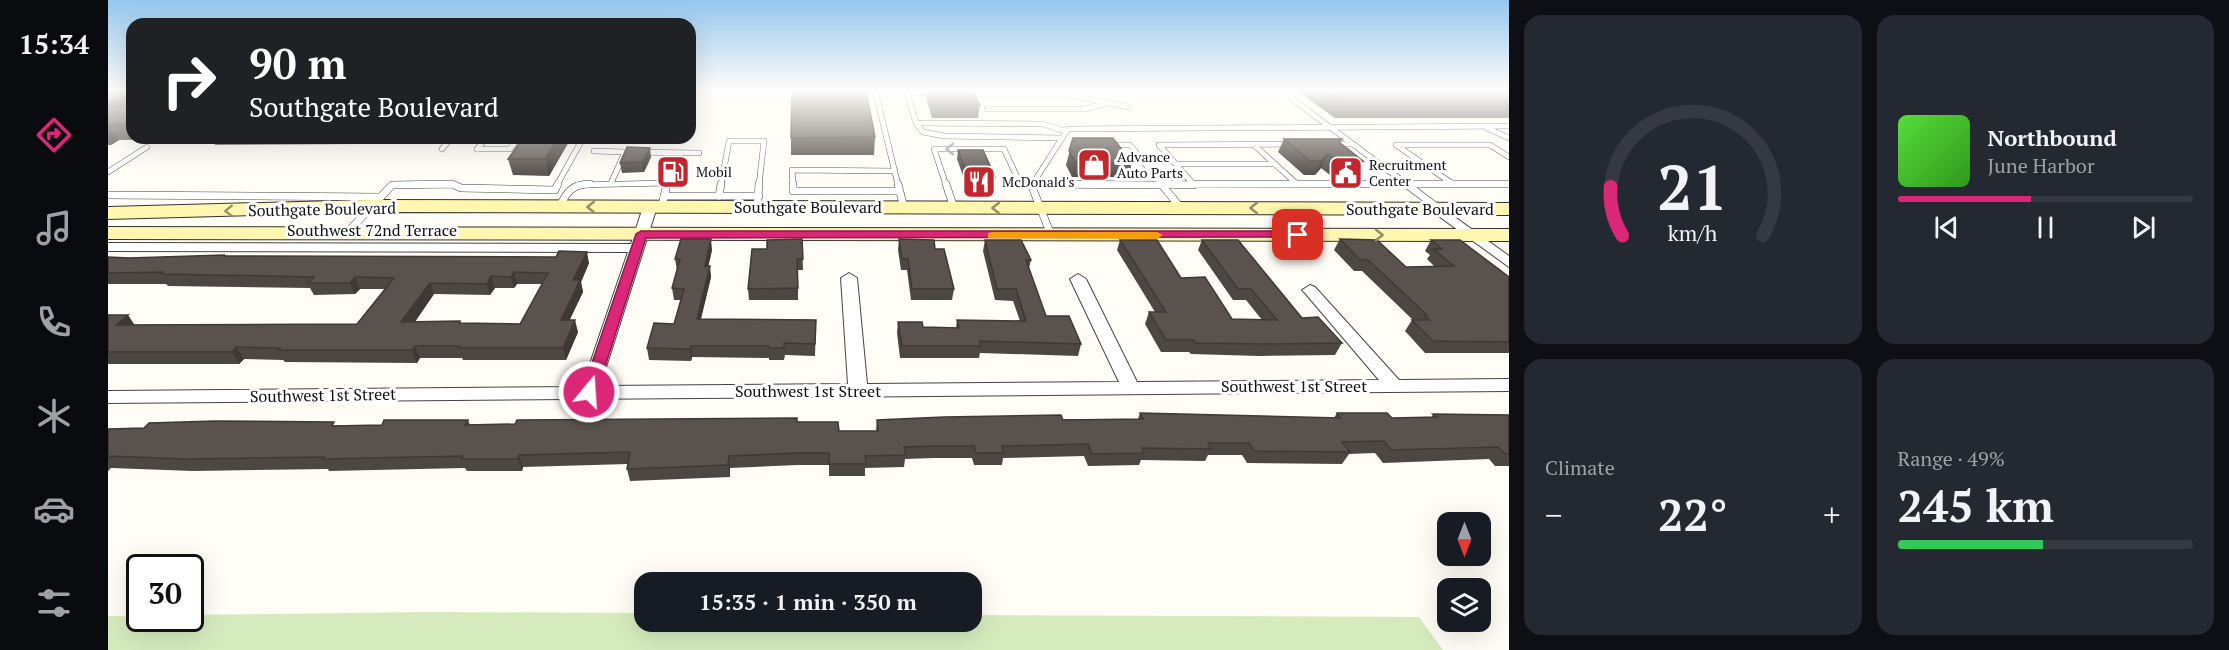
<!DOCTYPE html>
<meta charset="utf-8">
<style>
:root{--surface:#171b24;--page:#242831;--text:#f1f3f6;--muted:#9ea1a6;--line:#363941;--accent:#db2777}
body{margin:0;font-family:"PT Serif",serif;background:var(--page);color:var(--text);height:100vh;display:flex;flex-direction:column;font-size:22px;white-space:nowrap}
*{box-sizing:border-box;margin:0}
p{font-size:20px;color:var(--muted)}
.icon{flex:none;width:33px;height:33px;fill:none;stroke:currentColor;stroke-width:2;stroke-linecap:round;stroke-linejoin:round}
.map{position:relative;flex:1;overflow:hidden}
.details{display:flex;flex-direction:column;gap:15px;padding:15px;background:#0d0f14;width:720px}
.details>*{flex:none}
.guide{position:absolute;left:18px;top:18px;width:570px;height:126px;border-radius:18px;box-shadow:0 6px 24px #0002;background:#202124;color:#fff;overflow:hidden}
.needle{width:39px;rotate:180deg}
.tools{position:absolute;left:1329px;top:512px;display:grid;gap:12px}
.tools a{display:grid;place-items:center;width:54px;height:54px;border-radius:12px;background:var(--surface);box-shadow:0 6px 24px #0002;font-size:30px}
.speed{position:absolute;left:18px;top:554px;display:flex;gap:12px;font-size:30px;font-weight:700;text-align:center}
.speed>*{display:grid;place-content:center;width:78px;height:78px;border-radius:50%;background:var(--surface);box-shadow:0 6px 24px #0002;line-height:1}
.speed .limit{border:3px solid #111;border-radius:9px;background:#fff;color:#111}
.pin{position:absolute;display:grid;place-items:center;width:51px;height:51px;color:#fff;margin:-26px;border-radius:12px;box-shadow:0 3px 9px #0006}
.me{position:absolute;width:66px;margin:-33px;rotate:18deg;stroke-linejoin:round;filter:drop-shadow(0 0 4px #0008)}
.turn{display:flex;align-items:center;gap:21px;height:126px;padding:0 24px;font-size:27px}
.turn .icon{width:78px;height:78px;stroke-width:2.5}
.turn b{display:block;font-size:42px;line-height:51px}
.big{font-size:45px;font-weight:700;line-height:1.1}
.details .widget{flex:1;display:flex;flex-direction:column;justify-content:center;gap:9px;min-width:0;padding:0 21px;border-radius:18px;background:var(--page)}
.details .dial{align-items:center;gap:0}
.dial svg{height:156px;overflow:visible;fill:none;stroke:var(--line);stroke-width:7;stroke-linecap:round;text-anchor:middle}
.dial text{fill:var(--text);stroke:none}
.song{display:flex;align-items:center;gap:18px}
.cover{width:72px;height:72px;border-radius:9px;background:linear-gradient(135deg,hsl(110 70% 55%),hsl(110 70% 35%))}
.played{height:6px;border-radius:3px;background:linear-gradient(90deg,var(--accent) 45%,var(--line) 45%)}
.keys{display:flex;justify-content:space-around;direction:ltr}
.heat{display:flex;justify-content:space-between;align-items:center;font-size:33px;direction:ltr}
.charge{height:9px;border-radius:4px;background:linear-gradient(90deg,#34c759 49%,var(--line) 0)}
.details .tiles{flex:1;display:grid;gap:15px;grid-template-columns:repeat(2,1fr)}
.trip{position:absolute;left:526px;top:572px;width:348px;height:60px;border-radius:18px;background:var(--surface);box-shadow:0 6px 24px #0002;font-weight:700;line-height:60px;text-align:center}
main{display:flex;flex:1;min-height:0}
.tab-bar{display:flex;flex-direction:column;width:108px;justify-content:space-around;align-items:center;background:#090b0e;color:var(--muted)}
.tab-bar .icon{width:42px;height:42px}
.tab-bar .on{color:var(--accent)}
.tab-bar b{font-size:27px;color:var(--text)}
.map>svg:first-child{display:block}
.green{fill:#d5ebbd}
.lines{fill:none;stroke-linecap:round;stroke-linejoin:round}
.lane-far1-casing{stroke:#444;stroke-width:6}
.lane-casing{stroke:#444;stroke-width:8}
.street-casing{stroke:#444;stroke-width:2}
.secondary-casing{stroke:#333;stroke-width:2}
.lane-far1{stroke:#fff;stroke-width:5}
.lane{stroke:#fff;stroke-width:7}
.street{fill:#fff;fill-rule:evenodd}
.secondary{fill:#fff6b0;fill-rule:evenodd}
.wall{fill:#4d4742;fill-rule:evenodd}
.shaded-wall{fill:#3f3936}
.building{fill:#5a524d;stroke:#3f3936;stroke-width:1.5;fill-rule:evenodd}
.oneway{stroke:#a0a0a0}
.oneway2{stroke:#948f68}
.route{fill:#db2777;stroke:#8e194d;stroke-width:1.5}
.slow{fill:#f59e0b}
.labels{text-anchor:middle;stroke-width:6;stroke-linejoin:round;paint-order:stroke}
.far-poi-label{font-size:14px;fill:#111;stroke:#fff;text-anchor:start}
.street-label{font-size:16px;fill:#111;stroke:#fff}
</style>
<main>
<nav class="tab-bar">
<b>15:34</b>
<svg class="icon on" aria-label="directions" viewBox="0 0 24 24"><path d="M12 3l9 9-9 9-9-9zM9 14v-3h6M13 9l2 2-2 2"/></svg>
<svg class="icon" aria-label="music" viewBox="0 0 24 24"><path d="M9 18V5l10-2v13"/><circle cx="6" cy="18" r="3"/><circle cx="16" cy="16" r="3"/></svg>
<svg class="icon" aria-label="phone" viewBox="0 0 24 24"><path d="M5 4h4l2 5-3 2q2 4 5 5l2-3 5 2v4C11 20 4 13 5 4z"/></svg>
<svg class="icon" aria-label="climate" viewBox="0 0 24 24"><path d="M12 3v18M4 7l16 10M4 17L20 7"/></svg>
<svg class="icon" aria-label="car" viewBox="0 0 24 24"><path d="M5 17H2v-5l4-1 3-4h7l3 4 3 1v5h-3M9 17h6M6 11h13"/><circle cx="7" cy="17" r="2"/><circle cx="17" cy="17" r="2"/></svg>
<svg class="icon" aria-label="filters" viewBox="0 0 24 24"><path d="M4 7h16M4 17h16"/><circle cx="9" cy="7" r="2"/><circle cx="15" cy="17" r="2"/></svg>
</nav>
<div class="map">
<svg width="1401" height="650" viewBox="0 0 1401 650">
<rect width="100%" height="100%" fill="#fffdf5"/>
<path class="green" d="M319,612l218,1v8h327v-6l447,2 24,33h-1335v-34l82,2 1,-3z"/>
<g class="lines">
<defs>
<g id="lane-far1">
<path d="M767,90l23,95"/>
<path d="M1172,90l128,95"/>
<path d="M827,93h-28l9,30 127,1 22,7"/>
<path d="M855,94h102l63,13"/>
<path d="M879,109h98l18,-5"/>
<path d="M808,123l7,9 21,4 118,2"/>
<path d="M1379,128l22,10"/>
<path d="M1185,144l-134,1 35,40 315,-1"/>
<path d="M1222,144h23"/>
<path d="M1000,145h22l32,40h32"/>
<path d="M1146,145l43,39"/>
<path d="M334,149l9,-11"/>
<path d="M369,149h33l8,-11"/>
<path d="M369,149l9,-11"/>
<path d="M486,151l31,1"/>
<path d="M1068,164h99"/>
<path d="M0,172l39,-25"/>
<path d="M503,183l14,-31 74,1"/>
<path d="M1345,184l-57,-39h94l19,12"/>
<path d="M284,185h63"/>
<path d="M449,185l26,-47"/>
<path d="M469,185l90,-2 -1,2"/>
<path d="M613,185l8,-44h35l-5,44"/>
<path d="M685,185l-1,-15 103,1"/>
<path d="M838,185l-12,-36h70l13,28 14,7 131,1"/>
<path d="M924,185l36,-56 441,-3"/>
</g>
<g id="lane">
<path d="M685,184v7h106"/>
<path d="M790,184l6,24"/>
<path d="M838,184l8,24"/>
<path d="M923,184l131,1 19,23"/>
<path d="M923,184l20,51"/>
<path d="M1053,184l33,1"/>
<path d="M1085,184h316"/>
<path d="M1298,184l32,24"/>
<path d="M0,195l272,2"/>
<path d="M556,196h55l2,-12"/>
<path d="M611,196h40"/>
<path d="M555,201l4,-17"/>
<path d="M451,207c8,-15 13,-23 31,-23"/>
<path d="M649,207l2,-23"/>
<path d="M238,234l46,-49 60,-1 9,4 94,2 3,-6"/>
</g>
<g id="street">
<path d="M542,203l7,4 -57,179 248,-2 -7,-106 8,-5 8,5 10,106 252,-2 -49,-103 8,-5 8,5 51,103 242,-2 -74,-87 -3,-3 8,-5 5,2 84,93 110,-1v12l-1401,12v-12l474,-4 46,-135 -520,-1v-8l523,1 12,-37z"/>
<path d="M1330,205l71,51v11l-76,-55v-6z"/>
</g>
<g id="secondary">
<path d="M264,200l1137,3v12l-1137,-3 -264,7v-12z"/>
<path d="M0,227l1401,2v12l-1401,-2z"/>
</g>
</defs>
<use href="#lane-far1" class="lane-far1-casing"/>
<use href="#lane" class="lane-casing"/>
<use href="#street" class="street-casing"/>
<use href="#secondary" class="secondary-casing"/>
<use href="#lane-far1" class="lane-far1"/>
<use href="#lane" class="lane"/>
<use href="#street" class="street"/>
<use href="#secondary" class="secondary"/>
</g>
<g class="wall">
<path d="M0,90h24v48h238l-7,6 -148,1 -3,-6 -93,1 -8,5h-3z"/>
<path d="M819,90h46l7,15 -2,13h-46l-6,-20z"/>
<path d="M1190,90h211v28h-174l-38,-27z"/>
<path d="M767,137l-1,18h-83v-17z"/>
<path d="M415,138h48l-22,38 -36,-1 -5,-16z"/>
<path d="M965,138l59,25 -4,14h-56l-6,-12z"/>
<path d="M1176,139l56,4 23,18 -7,14h-26l-9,-7 -6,7h-11l-26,-23z"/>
<path d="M850,150l37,27 -1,10h-27l-10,-28z"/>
<path d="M543,157l-7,15 -22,1 -2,-10z"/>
<path d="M694,239l1,31h-5v30h-49l-1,-11 19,-40z"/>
<path d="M791,239l36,10 19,40 -2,11h-41l-4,-30h-6l-3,-20z"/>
<path d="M1232,239l66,28h29l-8,-8 3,-4 -5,-4 6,-11 78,37v76h-84l-20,-22 7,-11h1l-51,-49h-8l-20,-21z"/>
<path d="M877,240l46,20 -2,8 17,48 35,28 -3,12 -98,-3 -1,5h-79l-3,-25 1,-11 25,5 33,1 1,-8 63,1 -7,-20 -18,-1 -12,-49z"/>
<path d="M1012,240l61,38 51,41 30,1 -16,-20h-13l-35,-50 4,-10 100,78 40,25 -7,12 -76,1 -68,-2 -2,-2h-28l-16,-28 4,-12h6l-38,-62z"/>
<path d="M604,250l-4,16 3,11 -10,42 115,1 -1,36 -30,-1 -1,5h-15v-2l-77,-1 -1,4 -42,-1 -2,-12 27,-24 7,-24h-7l-2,-12 5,-18 -2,-11z"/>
<path d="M117,255l1,1 363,7 -8,19 2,10 -14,28 9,12 -12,28h-103l-1,-2h-42l-3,5 -132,-1 -2,-2 -39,-1 -5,5h-131v-49l26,10 223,-1 28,-35h-25l-5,5 -41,1 -4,-7 -142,-2 -2,-2h-58v-27l21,1zM409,284h25l-22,40 -59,-1 -1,-2 -45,1 19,-28 56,1 5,-7h19z"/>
<path d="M1032,413l194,5 3,-5 55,5h39l2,-4 76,1v51h-14l-6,-7 -106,4 -8,-10 -26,1 -7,10 -95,-1 -5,-8h-34l-3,6 -64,-1 -2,5 -51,1 -4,-10 -81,2 -1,7h-28l-2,-7h-38l-29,1 -1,8 -39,1v8h-36v-11h-31l-68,3v9l-100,4 -3,-12 1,-5 -105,3 -1,4h-55l-2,-3 -136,3 -1,-2 -135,2 -82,-3 -3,3v-42l274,-4 86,-5 2,5 327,-3 42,9h37l1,-11 261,-1z"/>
</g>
<g class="shaded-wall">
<path d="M24,91v20l-24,8v-16z"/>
<path d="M0,124h1l10,16 -8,5 -3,-5z"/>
<path d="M252,138h10l-7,6z"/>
<path d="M450,138h13l-22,38 -4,-17z"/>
<path d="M542,148l1,9 -7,15 -2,-10z"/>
<path d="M1220,154l-7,14 -6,7 6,-14z"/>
<path d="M603,239l1,11 -6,27 -1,-11z"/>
<path d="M479,252l2,11 -8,19 2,10 -19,40 -3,-12 12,-40z"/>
<path d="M602,266l1,11 -13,53 -1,-11z"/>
<path d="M406,272l3,12 -3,4 -3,-11z"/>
<path d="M383,276l4,12 -5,7 -3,-11z"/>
<path d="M247,277l5,12 -5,5 -5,-11z"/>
<path d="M322,283l4,11 -28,40 -5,-12z"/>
<path d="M20,315l8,12 -20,-2z"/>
<path d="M467,320l3,12 -12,28 -3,-12z"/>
<path d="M307,346l5,12 -3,5 -5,-13z"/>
<path d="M583,346l1,11 -1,4 -1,-12z"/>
<path d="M128,347l8,12 -5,5 -7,-12z"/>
<path d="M411,455l4,12 -1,4 -4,-12z"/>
<path d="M621,456l1,12v9l-2,-12z"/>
</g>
<g class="building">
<path d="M0,90h24v1l-24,12z"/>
<path d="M684,90h74l9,47 -84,1z"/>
<path d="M820,90h45l7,15h-47z"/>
<path d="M1216,90h185v12h-167z"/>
<path d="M0,107h24v16l-24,1z"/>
<path d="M415,138h35l-13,21h-37z"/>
<path d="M965,138h40l19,25h-56l-7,-12z"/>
<path d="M1176,139h58l-3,3 24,19h-27l-8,-7 -7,7h-11z"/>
<path d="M519,147l23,1 -8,14 -22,1z"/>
<path d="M850,150h25l12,27h-27z"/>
<path d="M573,239h30l-6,27h5l-13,53 119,1 -1,24 -31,-1v5h-16l1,-2h-78l-1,3 -43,-1 7,-25 20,1 10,-35 -12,-1 8,-29h-5z"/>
<path d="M694,239l1,20h-6l1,29 -50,1 4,-40h15v-9z"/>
<path d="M791,239l35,1 1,9h9l10,40h-42l-4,-30h-6z"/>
<path d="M1232,239l37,1 29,27 48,-1 -21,-17h9l-11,-9h29l49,37v65l-76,-1 -21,-21h17l-5,-5h3l-59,-55h-8z"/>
<path d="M877,240h36l10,20h-5l20,56h23l12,28 -101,-3 1,5h-79l-4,-24h24l1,5 36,1 -2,-8 69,1 -10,-32h-19z"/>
<path d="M1012,240h37l24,38 24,-1 27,42 45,1 -26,-31h-13l-36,-49h36l64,78 16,-1 24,26 -77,1 -70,-1 -1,-3h-28l-17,-28h17z"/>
<path d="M451,251l28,1 -14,28h7l-19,40h14l-12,28h-105l2,-2h-45l-3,4h-134l2,-2 -44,-1 -4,5h-124v-37h20l-12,10 241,-1 37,-46 -39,-1 -5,6h-42l6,-6 -153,-3 2,-2 -55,1v-16l21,1 96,-3 -2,1 333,1zM406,272l34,1 -28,51 -61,-1 1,-2 -59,1 29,-39 57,1 4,-8 20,1z"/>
<path d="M1032,413l200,5 -3,-5h50l5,5 45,-1 -4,-3 76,1v39h-4l-7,-7 -107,3 -7,-9 -42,1 8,10 -96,-1 -5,-8h-41l3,6 -69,-1 2,5 -52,1 -4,-10 -86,2 2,7h-28l-2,-7h-39l-31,1 2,8 -41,1 1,8h-37v-11h-31l-69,3 -1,9 -101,4 3,-17 -111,3 -1,4h-56l1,-3 -141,3 2,-2 -140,2 -76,-3v-27l36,-1 5,-5 66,-2 119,1 -2,4 50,-1 2,-5h84l-3,5 50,-1 2,-4 280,-2v4h41l1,9h39l-1,-11 67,-3 117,-2 2,5 80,-1z"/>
</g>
<defs><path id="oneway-chevron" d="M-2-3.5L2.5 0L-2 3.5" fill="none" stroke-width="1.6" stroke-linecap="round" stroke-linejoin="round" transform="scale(1.5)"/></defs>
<use class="oneway" href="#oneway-chevron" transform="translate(842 149) rotate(180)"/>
<g class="oneway2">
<use href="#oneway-chevron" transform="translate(483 207) rotate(-180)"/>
<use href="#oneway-chevron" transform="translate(888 208) rotate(-180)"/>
<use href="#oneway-chevron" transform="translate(1146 208) rotate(-180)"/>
<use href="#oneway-chevron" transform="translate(121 211) rotate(178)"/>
<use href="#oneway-chevron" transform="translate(1271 235)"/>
</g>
<linearGradient id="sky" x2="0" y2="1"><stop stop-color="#95c6ee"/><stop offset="0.5" stop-color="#fffefa"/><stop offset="1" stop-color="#fffefa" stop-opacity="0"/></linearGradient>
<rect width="1401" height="181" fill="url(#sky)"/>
<path class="route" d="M1190,231l6,4 -2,2 -656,1 -49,154 -8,6 -7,-6 54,-158 5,-3z"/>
<path class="slow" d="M885,232h164l6,3 -6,4 -169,-1v-5z"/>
<defs>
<symbol id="shop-square" viewBox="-11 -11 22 22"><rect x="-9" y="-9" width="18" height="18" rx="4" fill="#c4262e" stroke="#fff"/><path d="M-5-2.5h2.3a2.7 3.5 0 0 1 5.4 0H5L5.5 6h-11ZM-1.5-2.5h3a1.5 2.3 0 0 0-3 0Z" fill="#fff"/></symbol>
<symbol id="fuel-square" viewBox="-11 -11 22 22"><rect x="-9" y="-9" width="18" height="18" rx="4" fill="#c4262e" stroke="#fff"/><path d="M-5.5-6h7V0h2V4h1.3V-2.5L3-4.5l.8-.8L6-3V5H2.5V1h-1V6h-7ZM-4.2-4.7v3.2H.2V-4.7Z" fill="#fff"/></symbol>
<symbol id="civic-square" viewBox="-11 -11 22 22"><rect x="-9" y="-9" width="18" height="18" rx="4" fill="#c4262e" stroke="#fff"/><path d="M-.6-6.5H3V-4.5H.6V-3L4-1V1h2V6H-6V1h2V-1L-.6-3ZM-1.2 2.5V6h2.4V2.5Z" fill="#fff"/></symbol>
<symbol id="restaurant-square" viewBox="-11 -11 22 22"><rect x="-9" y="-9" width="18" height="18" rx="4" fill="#c4262e" stroke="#fff"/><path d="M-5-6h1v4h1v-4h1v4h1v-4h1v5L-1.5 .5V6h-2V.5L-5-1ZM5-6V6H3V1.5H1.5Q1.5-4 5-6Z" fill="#fff"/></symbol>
</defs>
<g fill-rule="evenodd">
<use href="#shop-square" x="967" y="146" width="38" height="38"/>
<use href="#fuel-square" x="546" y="153" width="38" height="38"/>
<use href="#civic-square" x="1219" y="154" width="38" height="38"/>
<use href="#restaurant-square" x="852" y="163" width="38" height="38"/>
</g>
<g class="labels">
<g class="far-poi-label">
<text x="1009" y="162">Advance<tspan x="1009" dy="16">Auto Parts</tspan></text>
<text x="1261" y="170">Recruitment<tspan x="1261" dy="16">Center</tspan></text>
<text x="588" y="177">Mobil</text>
<text x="894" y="187">McDonald's</text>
</g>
<g class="street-label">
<text x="700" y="213">Southgate Boulevard</text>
<text transform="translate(214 209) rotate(-1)" y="6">Southgate Boulevard</text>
<text x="1312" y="215">Southgate Boulevard</text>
<text x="264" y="236">Southwest 72nd Terrace</text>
<text x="1186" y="392">Southwest 1st Street</text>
<text x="700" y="397">Southwest 1st Street</text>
<text transform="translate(215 395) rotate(-1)" y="6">Southwest 1st Street</text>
</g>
</g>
</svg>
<div class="tools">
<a><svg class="needle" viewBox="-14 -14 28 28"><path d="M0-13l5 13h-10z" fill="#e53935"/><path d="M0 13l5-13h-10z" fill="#9ea1a6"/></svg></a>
<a><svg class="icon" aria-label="layers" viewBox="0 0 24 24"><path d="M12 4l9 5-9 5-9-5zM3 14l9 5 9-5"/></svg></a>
</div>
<div class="speed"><div class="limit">30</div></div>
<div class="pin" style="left:1190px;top:235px;background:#d93025"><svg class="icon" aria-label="arrive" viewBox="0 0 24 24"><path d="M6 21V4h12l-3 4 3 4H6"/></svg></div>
<svg class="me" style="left:481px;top:392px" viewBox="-20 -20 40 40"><circle r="17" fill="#db2777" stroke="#fff" stroke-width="3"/><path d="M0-11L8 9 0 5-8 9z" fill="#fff"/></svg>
<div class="trip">15:35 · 1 min · 350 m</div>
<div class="guide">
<div class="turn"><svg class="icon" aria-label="right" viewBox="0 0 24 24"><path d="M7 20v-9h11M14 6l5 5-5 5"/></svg><div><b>90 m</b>Southgate Boulevard</div></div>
</div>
</div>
<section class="details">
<div class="tiles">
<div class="widget dial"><svg viewBox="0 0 100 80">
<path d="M14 69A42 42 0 1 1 86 69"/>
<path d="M14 69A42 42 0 0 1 8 44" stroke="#db2777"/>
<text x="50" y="56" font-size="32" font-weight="700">21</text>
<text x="50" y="72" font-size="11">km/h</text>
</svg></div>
<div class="widget">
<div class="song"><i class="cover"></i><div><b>Northbound</b><p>June Harbor</p></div></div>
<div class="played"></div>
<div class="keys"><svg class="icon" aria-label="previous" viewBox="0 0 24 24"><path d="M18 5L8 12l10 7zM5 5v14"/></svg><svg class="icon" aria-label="pause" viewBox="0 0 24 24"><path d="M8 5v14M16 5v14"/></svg><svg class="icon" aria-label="next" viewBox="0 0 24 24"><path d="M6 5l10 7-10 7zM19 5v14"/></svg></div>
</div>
<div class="widget"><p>Climate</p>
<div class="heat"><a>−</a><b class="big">22°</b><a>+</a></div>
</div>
<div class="widget"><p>Range · 49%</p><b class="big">245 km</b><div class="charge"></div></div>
</div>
</section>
</main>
